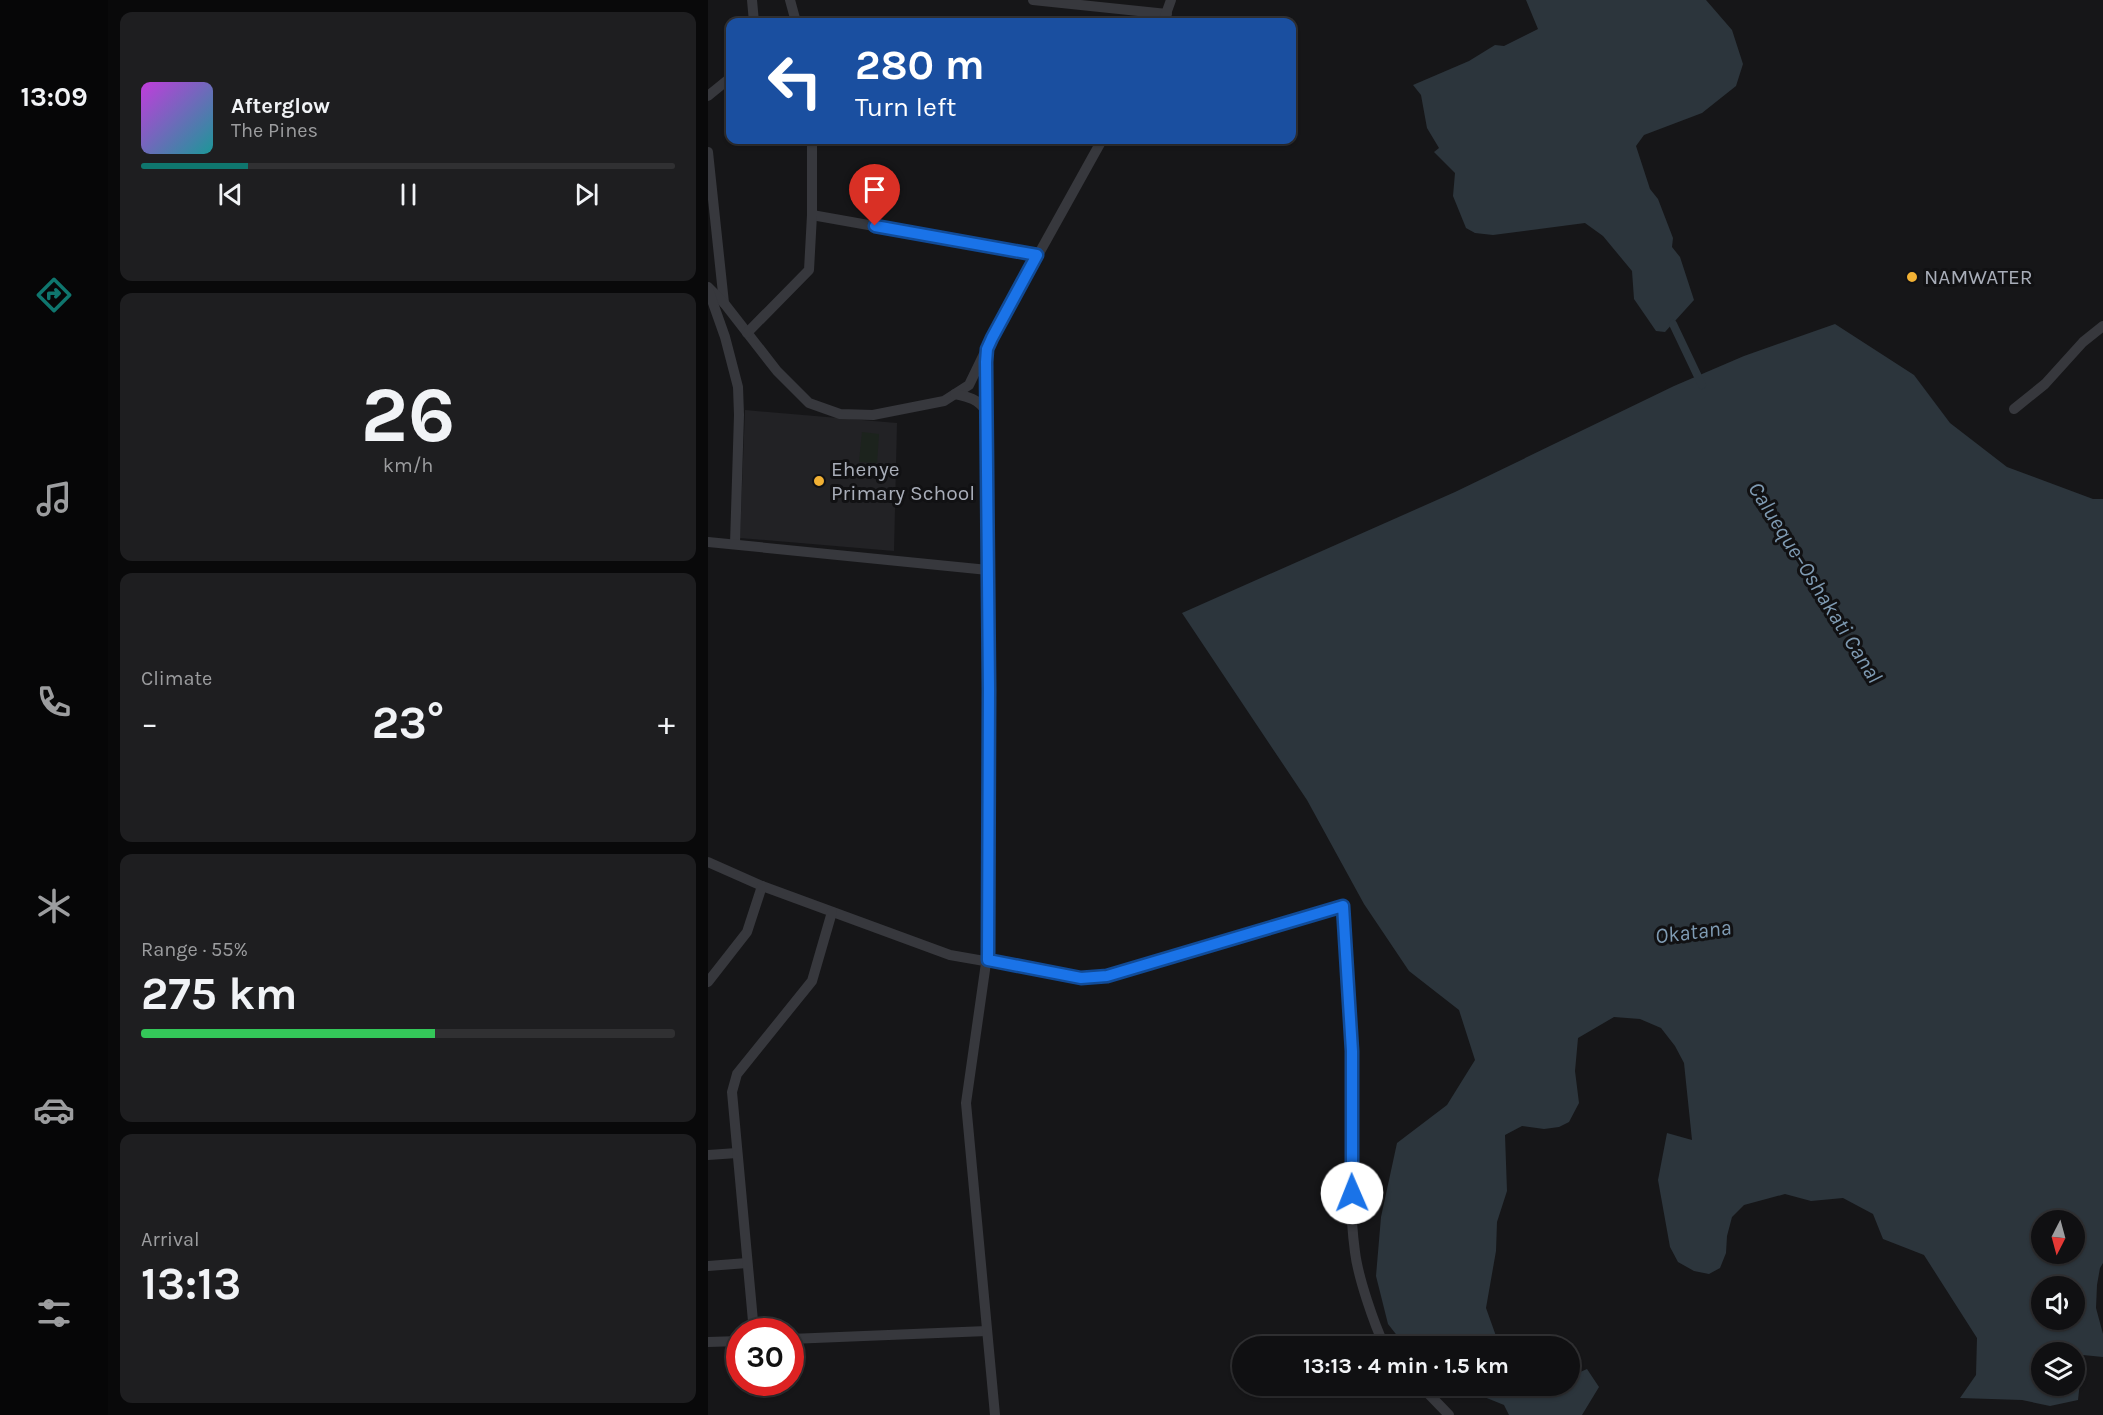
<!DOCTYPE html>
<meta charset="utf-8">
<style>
:root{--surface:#101012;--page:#1e1e20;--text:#f1f3f6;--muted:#9c9d9f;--line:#303032;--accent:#0f766e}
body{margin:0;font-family:Karla,sans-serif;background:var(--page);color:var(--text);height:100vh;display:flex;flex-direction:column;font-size:22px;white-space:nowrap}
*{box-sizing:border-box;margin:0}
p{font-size:20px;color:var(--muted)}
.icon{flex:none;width:33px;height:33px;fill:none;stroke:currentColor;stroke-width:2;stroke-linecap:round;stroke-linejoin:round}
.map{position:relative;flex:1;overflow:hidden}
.details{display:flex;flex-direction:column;gap:12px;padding:12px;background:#09090a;width:600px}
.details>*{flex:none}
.top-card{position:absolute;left:18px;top:18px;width:570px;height:126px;border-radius:12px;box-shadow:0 2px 4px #0004,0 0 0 2px var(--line);background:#1a4fa0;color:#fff;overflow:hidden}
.needle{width:39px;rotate:186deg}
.fabs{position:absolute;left:1323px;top:1210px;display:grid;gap:12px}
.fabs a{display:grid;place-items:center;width:54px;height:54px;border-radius:50%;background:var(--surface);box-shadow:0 2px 4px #0004,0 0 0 2px var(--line);font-size:30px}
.speed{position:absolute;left:18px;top:1318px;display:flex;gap:12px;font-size:30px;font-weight:700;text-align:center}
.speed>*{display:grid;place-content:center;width:78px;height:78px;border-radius:50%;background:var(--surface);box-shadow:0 2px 4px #0004,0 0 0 2px var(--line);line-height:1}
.speed .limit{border:9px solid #d22;background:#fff;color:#111}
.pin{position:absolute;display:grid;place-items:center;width:51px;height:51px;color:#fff;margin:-62px -26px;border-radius:50% 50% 50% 0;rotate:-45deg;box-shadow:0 0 6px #0007}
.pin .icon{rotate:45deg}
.me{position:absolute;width:66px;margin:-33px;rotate:359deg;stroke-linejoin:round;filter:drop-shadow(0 0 4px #0008)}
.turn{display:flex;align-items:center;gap:21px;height:126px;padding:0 30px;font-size:27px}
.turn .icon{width:78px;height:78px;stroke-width:2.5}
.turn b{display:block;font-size:42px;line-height:51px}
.big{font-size:45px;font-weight:700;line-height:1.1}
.details .widget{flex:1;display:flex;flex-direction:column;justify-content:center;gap:9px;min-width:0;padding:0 21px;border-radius:12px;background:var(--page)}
.details .dial{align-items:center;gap:0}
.dial b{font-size:78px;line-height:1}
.song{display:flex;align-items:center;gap:18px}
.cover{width:72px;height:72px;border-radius:9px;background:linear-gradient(135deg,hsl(290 70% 55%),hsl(180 70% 35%))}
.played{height:6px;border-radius:3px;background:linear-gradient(90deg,var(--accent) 20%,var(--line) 20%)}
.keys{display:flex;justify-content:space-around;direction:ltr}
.heat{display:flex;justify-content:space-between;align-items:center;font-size:33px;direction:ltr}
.charge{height:9px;border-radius:4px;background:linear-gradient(90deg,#34c759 55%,var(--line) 0)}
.trip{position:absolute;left:524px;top:1336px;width:348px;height:60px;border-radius:30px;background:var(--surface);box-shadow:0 2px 4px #0004,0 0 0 2px var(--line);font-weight:700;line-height:60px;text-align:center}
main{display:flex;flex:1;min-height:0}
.menu{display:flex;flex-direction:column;width:108px;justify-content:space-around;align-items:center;background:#060607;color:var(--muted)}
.menu .icon{width:42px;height:42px}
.menu .current{color:var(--accent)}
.menu b{font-size:27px;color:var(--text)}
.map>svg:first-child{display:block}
.built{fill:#222225}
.green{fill:#1c231d}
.water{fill:#2c353c;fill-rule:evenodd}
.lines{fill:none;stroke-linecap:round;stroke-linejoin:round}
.canal{stroke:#2c353c;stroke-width:8}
.minor{stroke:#37383d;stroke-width:10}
.route-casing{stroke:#114b97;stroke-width:15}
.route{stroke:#1a73e8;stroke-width:10}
.poi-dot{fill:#f2b134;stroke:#111113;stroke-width:2}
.labels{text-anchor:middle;stroke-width:6;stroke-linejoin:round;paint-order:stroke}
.poi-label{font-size:21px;fill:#a8adb8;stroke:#111113;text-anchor:start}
.water-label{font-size:22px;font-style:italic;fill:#7f9bb3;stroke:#111113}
</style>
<main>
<nav class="menu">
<b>13:09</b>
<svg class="icon current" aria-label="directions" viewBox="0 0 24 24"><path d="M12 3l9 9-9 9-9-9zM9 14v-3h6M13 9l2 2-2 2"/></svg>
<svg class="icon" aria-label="music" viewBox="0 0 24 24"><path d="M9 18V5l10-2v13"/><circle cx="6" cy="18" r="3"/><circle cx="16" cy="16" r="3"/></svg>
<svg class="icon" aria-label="phone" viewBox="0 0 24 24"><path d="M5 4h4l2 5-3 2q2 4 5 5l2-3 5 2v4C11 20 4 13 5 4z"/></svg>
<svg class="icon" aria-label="climate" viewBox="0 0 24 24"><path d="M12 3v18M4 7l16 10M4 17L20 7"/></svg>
<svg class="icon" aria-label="car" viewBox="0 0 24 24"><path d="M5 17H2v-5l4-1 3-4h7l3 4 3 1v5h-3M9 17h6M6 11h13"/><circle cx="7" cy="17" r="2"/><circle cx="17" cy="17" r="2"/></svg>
<svg class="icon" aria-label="filters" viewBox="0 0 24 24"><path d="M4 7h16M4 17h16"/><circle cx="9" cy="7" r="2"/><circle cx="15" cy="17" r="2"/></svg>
</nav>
<section class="details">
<div class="widget">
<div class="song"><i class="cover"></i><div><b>Afterglow</b><p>The Pines</p></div></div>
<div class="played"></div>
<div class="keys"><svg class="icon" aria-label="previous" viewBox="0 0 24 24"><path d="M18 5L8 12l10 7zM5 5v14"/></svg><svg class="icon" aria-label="pause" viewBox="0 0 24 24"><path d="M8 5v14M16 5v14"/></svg><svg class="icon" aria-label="next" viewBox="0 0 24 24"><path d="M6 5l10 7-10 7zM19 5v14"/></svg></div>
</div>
<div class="widget dial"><b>26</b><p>km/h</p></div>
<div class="widget"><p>Climate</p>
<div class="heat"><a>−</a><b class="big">23°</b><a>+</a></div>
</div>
<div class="widget"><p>Range · 55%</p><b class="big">275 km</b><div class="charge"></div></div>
<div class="widget"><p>Arrival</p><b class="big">13:13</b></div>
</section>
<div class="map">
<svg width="1395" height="1415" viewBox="0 0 1395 1415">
<rect width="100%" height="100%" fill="#161618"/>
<path class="built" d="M37,410l152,13 -3,128 -154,-13z"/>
<path class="green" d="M154,432l17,2 -2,29 -18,-1z"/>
<g class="water">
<path d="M818,0h180l26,30 11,34 -7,22 -34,27 -58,22 -8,11 14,43 8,10 15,39 -1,9 8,10 14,43 -29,32 -9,-1 -22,-32 -2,-28 -29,-35 -18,-13 -92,12 -18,-2 -9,-5 -13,-32 2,-23 -21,-21 5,-4 -12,-20 -6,-33 -8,-10 56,-24 26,-16 9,1 34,-17z"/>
<path d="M1127,324l79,51 36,48 57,44 86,32h10v764l-3,5 -3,17 -1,23 7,26v23l-20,-2 -5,45 -28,6 -28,-6 -62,-2 16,-23 1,-37 -53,-83 -41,-16 -10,-25 -30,-16 -32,3 -26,-7 -41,11 -12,12 -5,19 -1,17 -6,15 -11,6 -15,-3 -16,-9 -8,-15 -12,-67 9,-47 25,7 -8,-77 -9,-17 -14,-18 -21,-9 -26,-2 -36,21 -3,33 4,32 -10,19 -10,5 -15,2 -22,-3 -17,9 2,56 -10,31 -1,29 -10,57 10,28 11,11h-101l-18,-23 -12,-48 5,-59 16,-74 50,-38 28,-45 -16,-50 -50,-39 -45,-67 -57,-104 -125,-187 273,-121 219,-106 70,-30zM1334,1221h32v33h-32zM1334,1287h32v33h-32zM1334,1353h32v33h-32z"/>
<path d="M879,1369l12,18 -17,28h-73l-5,-10 -47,-19h112v-9z"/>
</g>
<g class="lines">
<path class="canal" d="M965,324l29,61"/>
<g class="minor">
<path d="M44,0l2,22"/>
<path d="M82,0l6,22"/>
<path d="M325,0l134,14"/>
<path d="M455,22l8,-22"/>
<path d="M0,96l22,-18"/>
<path d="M0,152l16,151"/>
<path d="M104,215l225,40"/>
<path d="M0,287l16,16 53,68 32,32 31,11 33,1 71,-14 25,-16 15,-31"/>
<path d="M0,289l17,48 13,50 1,28 -4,129"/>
<path d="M39,333l62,-63 3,-55v-75"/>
<path d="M247,394c14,3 23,5 31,17"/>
<path d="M1306,409l31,-25 38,-42 20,-16"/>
<path d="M0,542l280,28"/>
<path d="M0,862l54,24"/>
<path d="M0,982l39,-50 15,-46 188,69 131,23 27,-2 235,-70c2,48 8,97 9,145 2,67 -6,135 3,201 3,25 19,72 30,95"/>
<path d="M0,1155l29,-2"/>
<path d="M0,1266l39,-3"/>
<path d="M46,1332l-22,-240 5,-18 75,-93 20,-69"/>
<path d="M82,1339l197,-8"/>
<path d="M0,1342l32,-1"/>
<path d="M713,1386l28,29"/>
<path d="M287,1415l-29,-312 22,-154v-379l-2,-208 1,-13 5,-11 110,-198"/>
</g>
</g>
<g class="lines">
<defs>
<path id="route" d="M167,226l162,29 -45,83 -5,11 -1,13 3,327 -1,271 93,18 26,-2 236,-70 9,145v142"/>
</defs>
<use href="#route" class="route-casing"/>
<use href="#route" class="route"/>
</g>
<g class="poi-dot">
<circle cx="1204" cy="277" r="6"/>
<circle cx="111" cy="481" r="6"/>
</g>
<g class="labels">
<g class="poi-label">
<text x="1216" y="284">NAMWATER</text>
<text x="123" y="476">Ehenye<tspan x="123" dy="24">Primary School</tspan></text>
</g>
<g class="water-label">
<text transform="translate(1108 582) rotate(58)" y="8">Calueque–Oshakati Canal</text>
<text transform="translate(985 931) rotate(-7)" y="8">Okatana</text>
</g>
</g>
</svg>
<div class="fabs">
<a><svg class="needle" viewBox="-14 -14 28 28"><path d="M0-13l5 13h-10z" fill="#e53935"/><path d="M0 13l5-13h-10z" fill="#9c9d9f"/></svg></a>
<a><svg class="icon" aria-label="sound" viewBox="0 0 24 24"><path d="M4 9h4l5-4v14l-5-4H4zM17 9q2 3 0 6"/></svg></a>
<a><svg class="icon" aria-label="layers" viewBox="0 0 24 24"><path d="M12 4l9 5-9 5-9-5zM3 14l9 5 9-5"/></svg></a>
</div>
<div class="speed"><div class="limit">30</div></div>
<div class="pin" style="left:167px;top:226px;background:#d93025"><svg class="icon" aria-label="arrive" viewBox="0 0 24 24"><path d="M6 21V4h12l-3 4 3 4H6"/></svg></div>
<svg class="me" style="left:644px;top:1193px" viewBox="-20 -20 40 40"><circle r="19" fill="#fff"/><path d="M0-13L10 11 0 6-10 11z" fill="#1a73e8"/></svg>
<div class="trip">13:13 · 4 min · 1.5 km</div>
<div class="top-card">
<div class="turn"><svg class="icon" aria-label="left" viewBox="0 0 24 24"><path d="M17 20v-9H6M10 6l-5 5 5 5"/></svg><div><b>280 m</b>Turn left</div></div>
</div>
</div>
</main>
